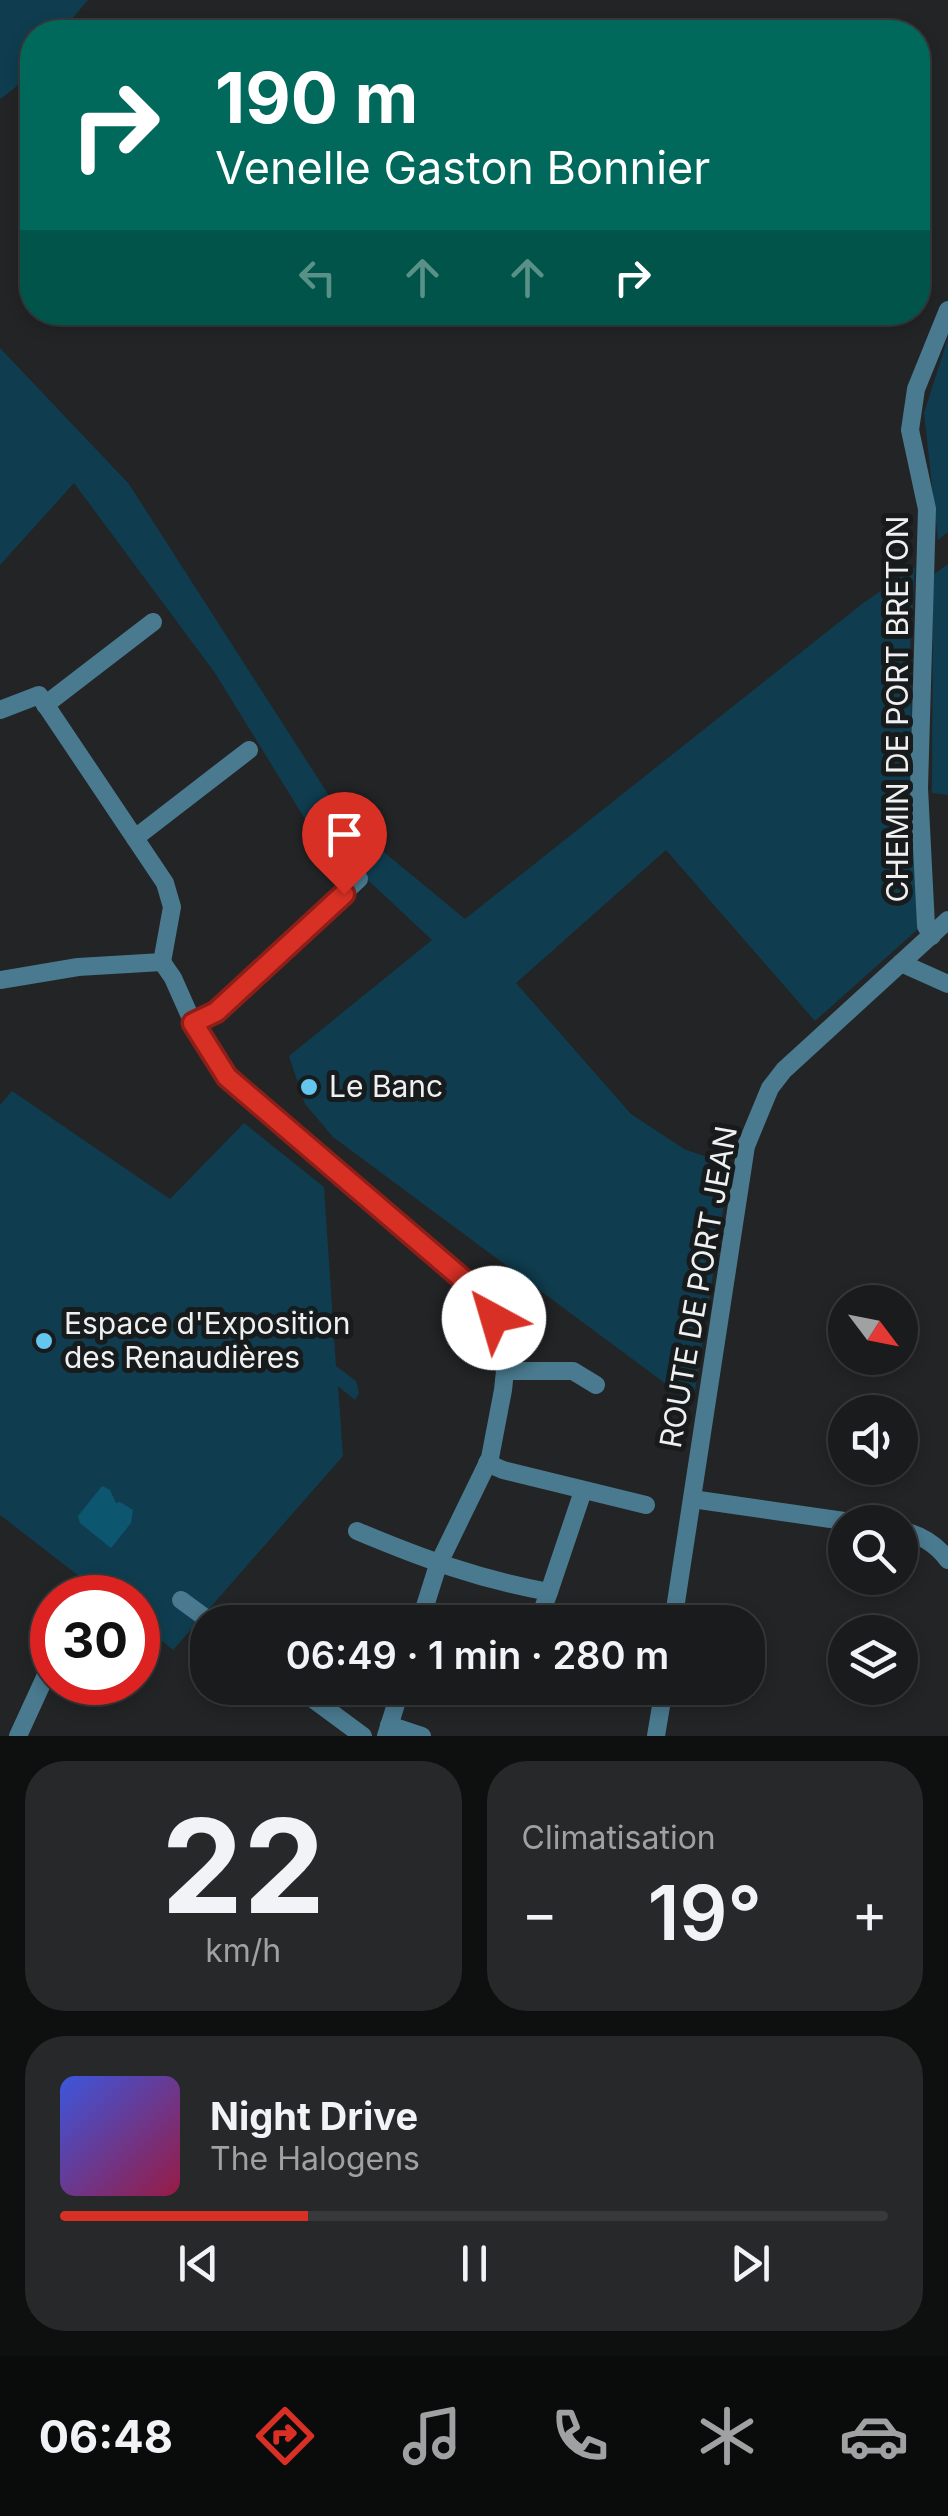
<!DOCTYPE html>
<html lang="fr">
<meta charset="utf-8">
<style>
:root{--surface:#1a1b1c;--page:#272829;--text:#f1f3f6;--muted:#9fa1a3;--line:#38393b;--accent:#d93025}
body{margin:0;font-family:Inter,sans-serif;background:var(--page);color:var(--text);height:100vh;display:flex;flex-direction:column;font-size:38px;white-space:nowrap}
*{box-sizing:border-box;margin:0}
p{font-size:32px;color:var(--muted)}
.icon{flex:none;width:55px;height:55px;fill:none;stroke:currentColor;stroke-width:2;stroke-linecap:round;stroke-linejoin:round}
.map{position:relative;height:1736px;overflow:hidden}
.drawer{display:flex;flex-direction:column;gap:25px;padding:25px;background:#0e0f0f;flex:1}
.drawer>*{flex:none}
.guide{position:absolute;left:20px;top:20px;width:910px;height:305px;border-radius:40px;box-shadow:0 5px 15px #0003,0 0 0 2px var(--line);background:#00695c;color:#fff;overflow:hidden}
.needle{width:65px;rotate:122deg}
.controls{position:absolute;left:828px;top:1285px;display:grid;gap:20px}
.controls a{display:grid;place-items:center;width:90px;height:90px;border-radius:50%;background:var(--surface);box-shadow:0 5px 15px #0003,0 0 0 2px var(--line);font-size:50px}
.speed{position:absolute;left:30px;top:1575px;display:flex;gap:20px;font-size:50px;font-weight:700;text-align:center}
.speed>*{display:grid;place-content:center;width:130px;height:130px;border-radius:50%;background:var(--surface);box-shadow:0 5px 15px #0003,0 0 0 2px var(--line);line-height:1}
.speed .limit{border:15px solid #d22;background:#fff;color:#111}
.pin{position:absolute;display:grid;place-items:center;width:85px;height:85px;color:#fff;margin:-102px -42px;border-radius:50% 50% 50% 0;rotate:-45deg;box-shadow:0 0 10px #0007}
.pin .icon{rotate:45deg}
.me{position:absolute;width:110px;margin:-55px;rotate:321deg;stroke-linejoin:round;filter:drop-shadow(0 0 8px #0008)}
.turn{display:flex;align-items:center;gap:35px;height:210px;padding:0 30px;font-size:45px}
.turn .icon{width:130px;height:130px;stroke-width:2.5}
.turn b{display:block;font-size:70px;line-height:85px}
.lanes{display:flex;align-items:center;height:95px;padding:0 30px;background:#0003;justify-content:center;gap:50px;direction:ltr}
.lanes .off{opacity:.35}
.big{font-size:75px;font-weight:600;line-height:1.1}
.drawer .widget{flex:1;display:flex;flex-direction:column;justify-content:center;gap:15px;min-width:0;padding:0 35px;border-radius:40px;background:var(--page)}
.drawer .dial{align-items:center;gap:0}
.dial b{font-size:130px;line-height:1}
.song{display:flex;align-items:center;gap:30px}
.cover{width:120px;height:120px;border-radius:15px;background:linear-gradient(135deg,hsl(230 70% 55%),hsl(340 70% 35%))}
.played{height:10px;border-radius:5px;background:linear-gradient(90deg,var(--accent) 30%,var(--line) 30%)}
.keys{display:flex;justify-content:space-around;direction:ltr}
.heat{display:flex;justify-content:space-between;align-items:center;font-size:55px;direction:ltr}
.drawer .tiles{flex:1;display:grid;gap:25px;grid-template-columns:1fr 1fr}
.widget:last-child{grid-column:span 2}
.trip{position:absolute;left:190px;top:1605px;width:575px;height:100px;border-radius:40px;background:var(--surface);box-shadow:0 5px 15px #0003,0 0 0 2px var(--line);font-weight:600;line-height:100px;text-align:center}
.tabs{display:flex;height:160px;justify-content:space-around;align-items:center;background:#0a0b0b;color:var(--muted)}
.tabs .icon{width:70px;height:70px}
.tabs .active{color:var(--accent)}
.tabs b{font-size:45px;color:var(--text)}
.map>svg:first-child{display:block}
.green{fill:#0f3d4f}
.water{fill:#0d5670}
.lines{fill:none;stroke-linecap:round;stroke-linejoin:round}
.minor{stroke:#497a8f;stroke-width:18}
.route-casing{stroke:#8d1f18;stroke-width:25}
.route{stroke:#d93025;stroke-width:18}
.poi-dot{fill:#64c5ee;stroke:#181b1c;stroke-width:4}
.labels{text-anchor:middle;stroke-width:10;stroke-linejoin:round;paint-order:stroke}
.street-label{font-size:30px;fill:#eef0f1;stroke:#181b1c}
.poi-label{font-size:30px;fill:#eef0f1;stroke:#181b1c;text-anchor:start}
</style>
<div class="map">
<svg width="948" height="1736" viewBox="0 0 948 1736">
<rect width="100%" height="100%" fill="#222426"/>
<g class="green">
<path d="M0,0h88l-27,32h-29c0,39 1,44 -32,67z"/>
<path d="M948,338v194l-10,8 -14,-127z"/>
<path d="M0,348l129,136 215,335 121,100 397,-315 53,-37 -5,82 7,281 -102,91 -149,-171 -150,133 115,131 53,35 46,16 -37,239 -360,-267 -28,-33 -16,-48 143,-116 -124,-116 -93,-151 -141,-190 -74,82z"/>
<path d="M948,564v231l-16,-2 1,-218z"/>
<path d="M12,1091l158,108 74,-76 80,64 12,179 20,15 3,12 -4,7 -17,-14 5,70 -170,194 -35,-28v-24l-32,-1 -106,-82v-410z"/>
</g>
<path class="water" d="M102,1486l8,4 6,13 4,-1 13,8 -2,13 -20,25 -31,-25 -2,-7z"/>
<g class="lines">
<g class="minor">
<path d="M45,705l108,-83"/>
<path d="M0,710l39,-15 126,188 7,24 -10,55"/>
<path d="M135,838l114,-88"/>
<path d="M932,936l-6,-10 -7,-138 8,-279 -17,-79 6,-41 32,-79"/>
<path d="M162,962l11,16 20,45 34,54 238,204 29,37 11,53 -2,19 -13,68 -52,107 -18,57"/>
<path d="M901,963l47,21"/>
<path d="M0,980l78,-13 84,-5"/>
<path d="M193,1023l23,-11 143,-133"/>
<path d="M505,1371h68l23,14"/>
<path d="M487,1463l16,7 143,35"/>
<path d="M692,1499l159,23"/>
<path d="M900,1530c19,4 36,14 48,30"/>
<path d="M357,1531c64,27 124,49 192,61l34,-101"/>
<path d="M181,1600l30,22"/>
<path d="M538,1622l11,-30"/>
<path d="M673,1622l73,-476 24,-58 14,-18 164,-150"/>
<path d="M298,1688l65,48"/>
<path d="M389,1725l33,11"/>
<path d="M18,1736l34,-74"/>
<path d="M386,1736l15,-48"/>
<path d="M656,1736l8,-48"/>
</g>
</g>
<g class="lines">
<defs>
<path id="route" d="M344,894l-128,118 -23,11 34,54 238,204 29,37"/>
</defs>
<use href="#route" class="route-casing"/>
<use href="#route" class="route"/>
</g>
<g class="poi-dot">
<circle cx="309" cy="1087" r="10"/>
<circle cx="44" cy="1341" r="10"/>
</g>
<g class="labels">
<g class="street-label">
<text transform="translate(898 709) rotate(-90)" y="10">CHEMIN DE PORT BRETON</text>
<text transform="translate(699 1287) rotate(-80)" y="10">ROUTE DE PORT JEAN</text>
</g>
<g class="poi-label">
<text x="329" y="1097">Le Banc</text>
<text x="64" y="1334">Espace d'Exposition<tspan x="64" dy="34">des Renaudières</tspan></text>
</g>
</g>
</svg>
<div class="controls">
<a><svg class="needle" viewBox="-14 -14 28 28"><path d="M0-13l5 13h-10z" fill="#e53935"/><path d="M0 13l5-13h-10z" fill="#9fa1a3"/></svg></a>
<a><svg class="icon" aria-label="sound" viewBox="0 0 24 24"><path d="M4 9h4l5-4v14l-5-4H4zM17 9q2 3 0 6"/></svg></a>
<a><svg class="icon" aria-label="search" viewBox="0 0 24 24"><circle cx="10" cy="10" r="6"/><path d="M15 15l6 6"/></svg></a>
<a><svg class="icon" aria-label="layers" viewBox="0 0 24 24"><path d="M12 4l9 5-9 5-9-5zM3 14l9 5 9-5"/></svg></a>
</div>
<div class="speed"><div class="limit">30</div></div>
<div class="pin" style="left:344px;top:894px;background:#d93025"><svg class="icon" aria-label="arrive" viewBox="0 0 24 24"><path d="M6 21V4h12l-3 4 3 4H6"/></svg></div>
<svg class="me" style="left:494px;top:1318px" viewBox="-20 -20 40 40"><circle r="19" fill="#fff"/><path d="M0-13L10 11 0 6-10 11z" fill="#d93025"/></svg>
<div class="trip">06:49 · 1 min · 280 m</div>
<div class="guide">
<div class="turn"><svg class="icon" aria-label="right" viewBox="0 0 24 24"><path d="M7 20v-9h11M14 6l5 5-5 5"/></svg><div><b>190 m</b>Venelle Gaston Bonnier</div></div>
<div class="lanes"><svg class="icon off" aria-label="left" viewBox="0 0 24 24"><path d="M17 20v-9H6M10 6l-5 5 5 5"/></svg><svg class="icon off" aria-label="ahead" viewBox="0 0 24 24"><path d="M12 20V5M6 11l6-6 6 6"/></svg><svg class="icon off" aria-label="ahead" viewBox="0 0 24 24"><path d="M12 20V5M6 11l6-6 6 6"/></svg><svg class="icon" aria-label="right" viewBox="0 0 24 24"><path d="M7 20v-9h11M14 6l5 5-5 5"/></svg></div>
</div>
</div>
<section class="drawer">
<div class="tiles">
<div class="widget dial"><b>22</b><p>km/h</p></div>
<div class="widget"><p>Climatisation</p>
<div class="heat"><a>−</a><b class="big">19°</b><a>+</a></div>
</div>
<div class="widget">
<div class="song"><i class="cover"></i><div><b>Night Drive</b><p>The Halogens</p></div></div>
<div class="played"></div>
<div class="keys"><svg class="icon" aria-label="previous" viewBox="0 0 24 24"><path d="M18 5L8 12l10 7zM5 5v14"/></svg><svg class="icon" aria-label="pause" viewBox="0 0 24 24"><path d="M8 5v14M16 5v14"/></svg><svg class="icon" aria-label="next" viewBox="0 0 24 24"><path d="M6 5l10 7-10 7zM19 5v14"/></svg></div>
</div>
</div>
</section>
<nav class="tabs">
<b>06:48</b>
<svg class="icon active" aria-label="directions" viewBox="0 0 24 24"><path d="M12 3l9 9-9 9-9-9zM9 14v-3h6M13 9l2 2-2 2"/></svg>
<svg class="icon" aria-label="music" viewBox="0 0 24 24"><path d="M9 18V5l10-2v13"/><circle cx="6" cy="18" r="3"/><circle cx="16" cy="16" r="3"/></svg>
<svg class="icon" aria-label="phone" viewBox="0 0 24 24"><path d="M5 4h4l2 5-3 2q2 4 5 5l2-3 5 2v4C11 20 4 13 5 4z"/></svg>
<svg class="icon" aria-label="climate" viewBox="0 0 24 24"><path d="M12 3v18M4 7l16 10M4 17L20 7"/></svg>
<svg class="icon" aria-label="car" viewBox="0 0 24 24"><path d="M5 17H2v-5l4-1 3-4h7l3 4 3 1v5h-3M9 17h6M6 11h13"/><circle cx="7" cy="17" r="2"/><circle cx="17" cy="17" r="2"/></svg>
</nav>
